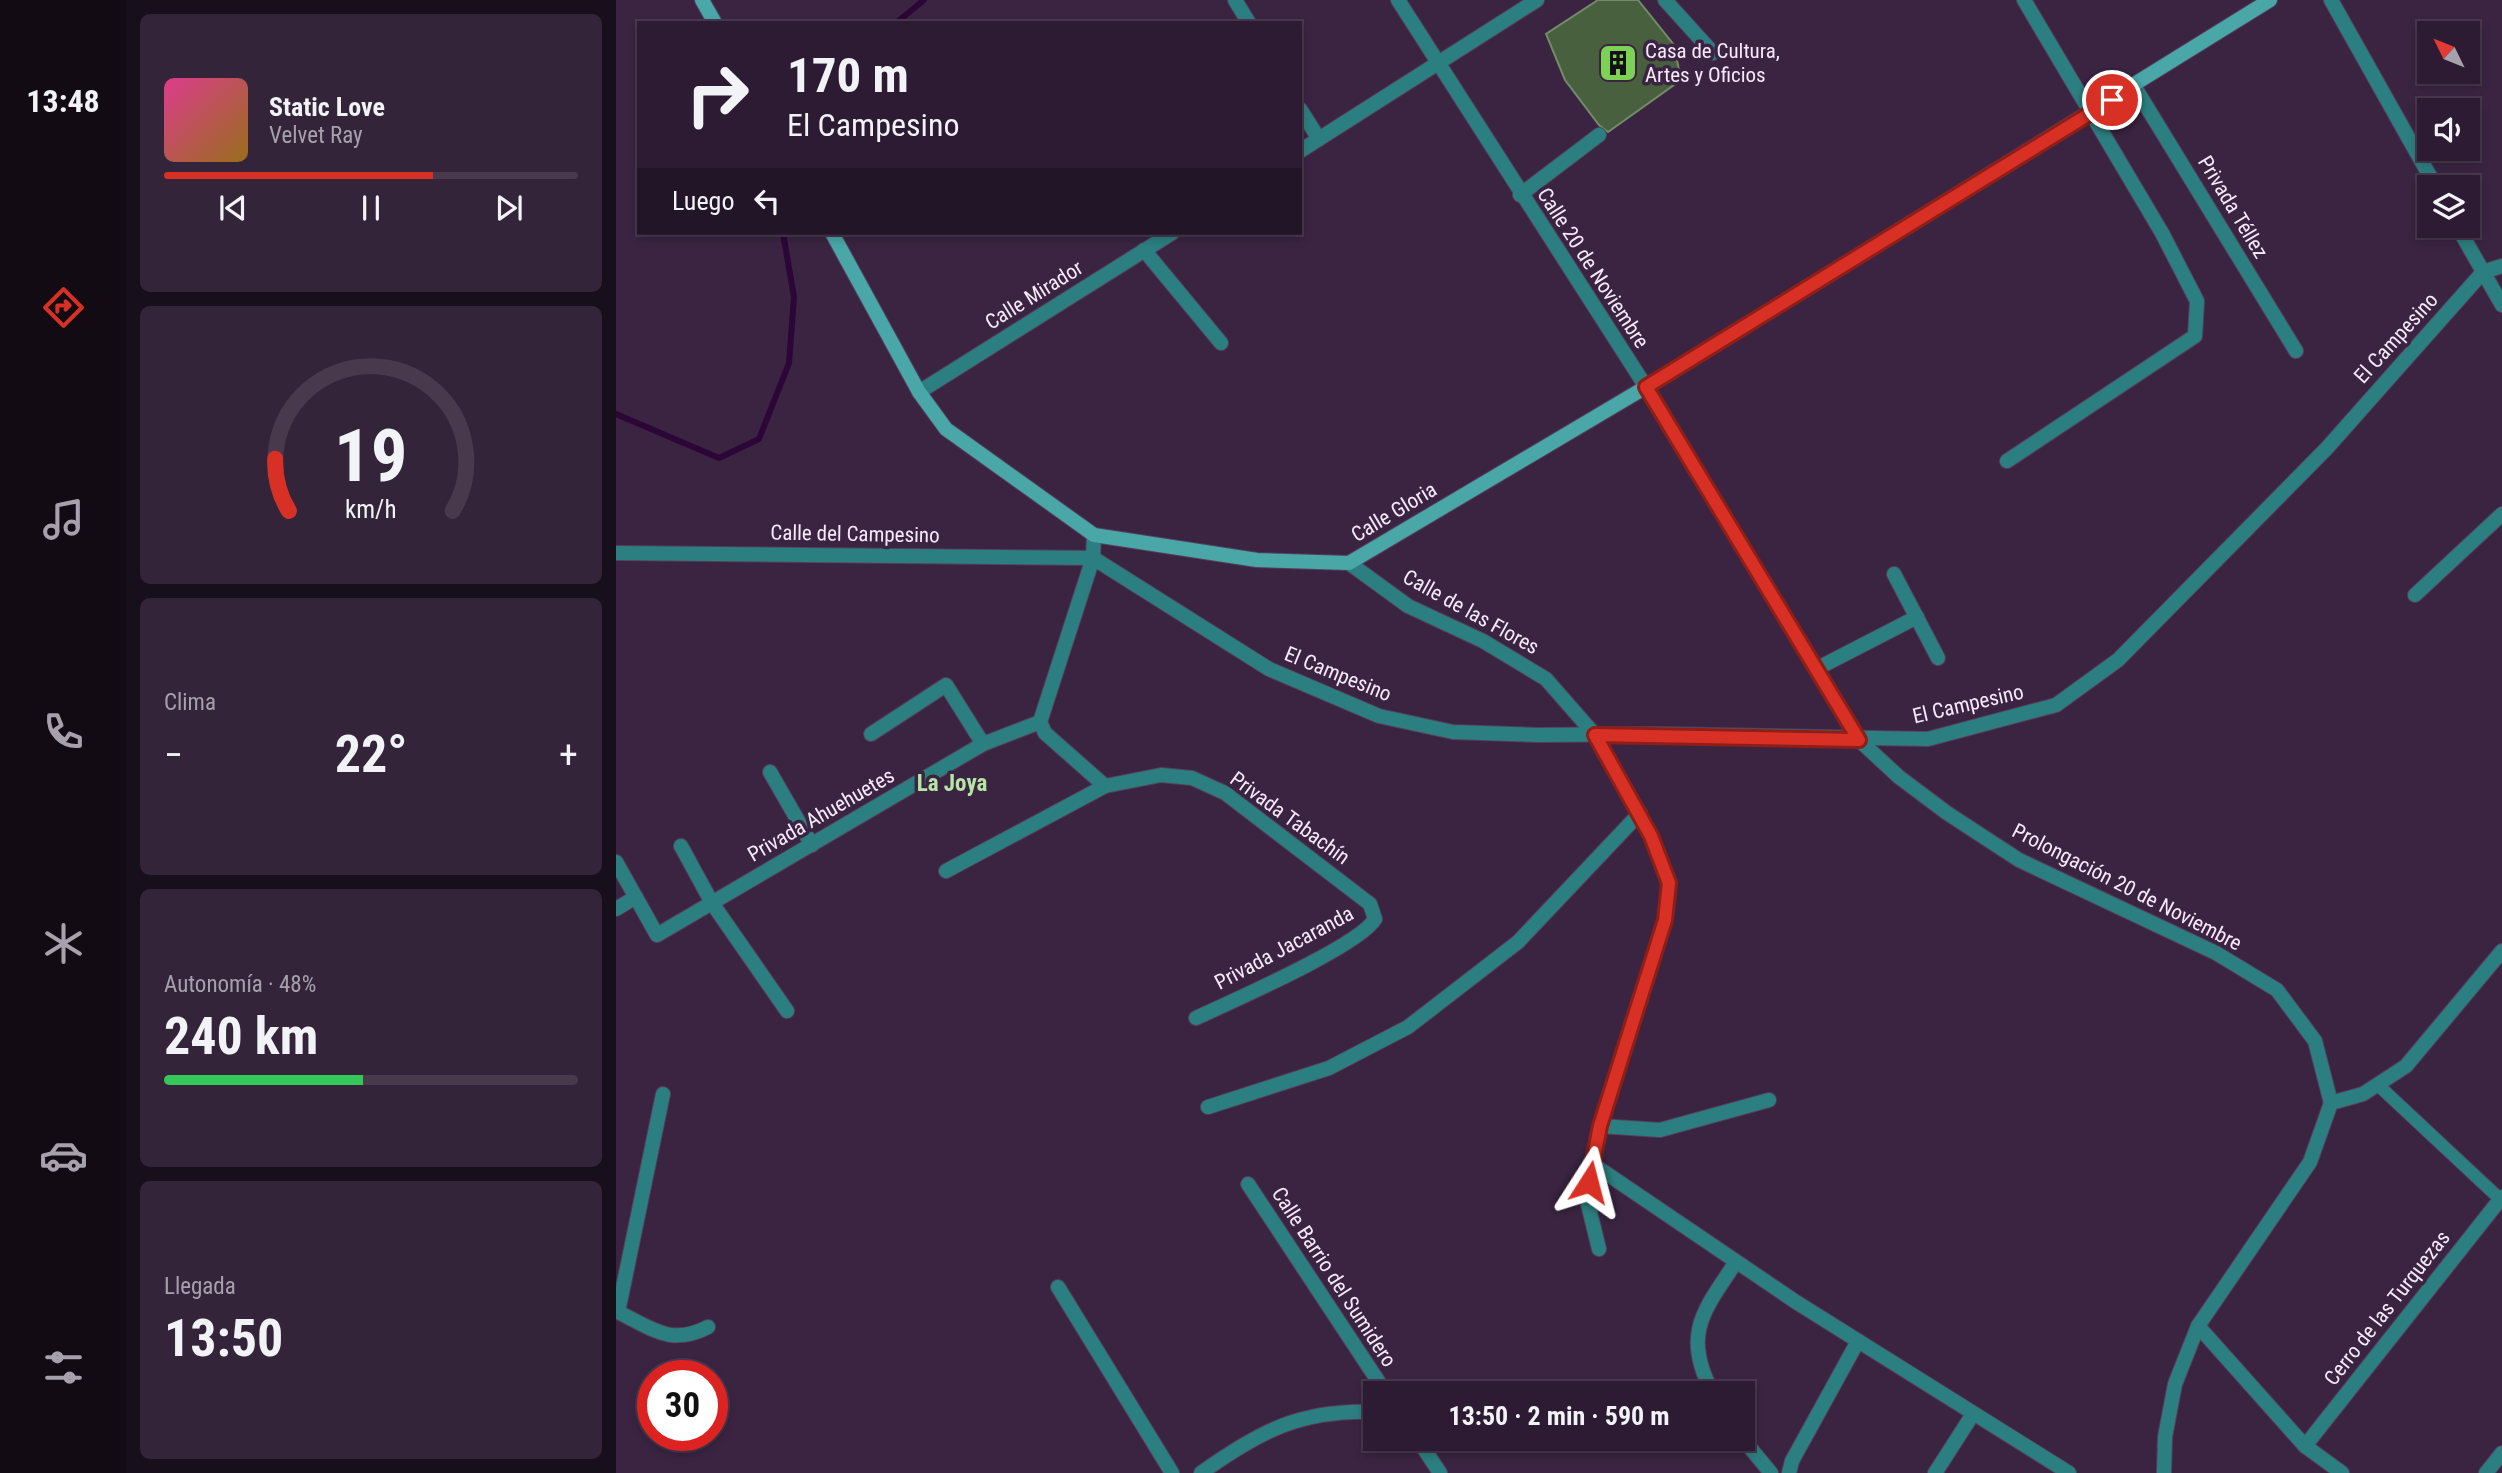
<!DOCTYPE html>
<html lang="es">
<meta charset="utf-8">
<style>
:root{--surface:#2c1b32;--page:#34243a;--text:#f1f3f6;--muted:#a6a1ac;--line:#48394d;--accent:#d93025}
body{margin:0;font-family:"Roboto Condensed",sans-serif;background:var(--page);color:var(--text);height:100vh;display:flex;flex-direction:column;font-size:26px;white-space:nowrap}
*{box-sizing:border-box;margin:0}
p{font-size:23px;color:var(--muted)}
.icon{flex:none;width:38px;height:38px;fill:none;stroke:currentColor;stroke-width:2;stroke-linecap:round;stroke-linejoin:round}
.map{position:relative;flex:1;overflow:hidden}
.side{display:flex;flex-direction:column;gap:14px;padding:14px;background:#180f1c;width:490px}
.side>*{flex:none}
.banner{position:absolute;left:21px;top:21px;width:665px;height:214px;border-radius:0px;box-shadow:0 4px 10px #0003,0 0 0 2px var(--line);background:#2c1b32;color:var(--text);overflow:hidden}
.needle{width:46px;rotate:313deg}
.buttons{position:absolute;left:1801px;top:21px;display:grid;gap:14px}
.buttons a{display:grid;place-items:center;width:63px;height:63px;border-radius:0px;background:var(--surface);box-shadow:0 4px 10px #0003,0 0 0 2px var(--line);font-size:35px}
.speed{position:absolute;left:21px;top:1360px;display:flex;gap:14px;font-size:35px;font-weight:700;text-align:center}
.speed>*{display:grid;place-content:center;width:91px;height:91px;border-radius:50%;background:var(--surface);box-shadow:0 4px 10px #0003,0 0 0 2px var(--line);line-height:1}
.speed .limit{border:10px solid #d22;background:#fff;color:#111}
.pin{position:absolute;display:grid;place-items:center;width:60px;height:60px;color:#fff;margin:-30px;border:4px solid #fff;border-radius:50%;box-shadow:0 2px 7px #0007}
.me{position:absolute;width:77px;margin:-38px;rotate:9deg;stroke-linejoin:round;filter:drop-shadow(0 0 5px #0008)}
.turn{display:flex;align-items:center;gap:24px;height:147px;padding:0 35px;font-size:32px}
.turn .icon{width:91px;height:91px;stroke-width:2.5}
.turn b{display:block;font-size:49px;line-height:60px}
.then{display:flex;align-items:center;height:66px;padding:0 35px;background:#0003;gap:14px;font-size:26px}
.big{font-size:52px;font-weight:700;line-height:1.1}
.side .widget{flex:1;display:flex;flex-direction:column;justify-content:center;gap:10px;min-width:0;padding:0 24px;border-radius:10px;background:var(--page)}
.side .dial{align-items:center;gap:0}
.dial svg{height:182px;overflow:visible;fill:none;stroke:var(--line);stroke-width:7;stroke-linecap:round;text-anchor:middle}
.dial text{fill:var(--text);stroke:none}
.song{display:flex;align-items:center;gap:21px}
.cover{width:84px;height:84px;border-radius:10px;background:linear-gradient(135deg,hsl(330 70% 55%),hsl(40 70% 35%))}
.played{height:7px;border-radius:4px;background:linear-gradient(90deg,var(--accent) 65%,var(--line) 65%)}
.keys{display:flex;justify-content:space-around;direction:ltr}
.heat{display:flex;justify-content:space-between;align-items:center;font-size:38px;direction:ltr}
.charge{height:10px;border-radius:5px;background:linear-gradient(90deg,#34c759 48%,var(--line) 0)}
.trip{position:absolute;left:747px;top:1381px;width:392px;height:70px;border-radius:0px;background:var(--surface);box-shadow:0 4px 10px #0003,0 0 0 2px var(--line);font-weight:700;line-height:70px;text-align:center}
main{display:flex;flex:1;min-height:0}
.dock{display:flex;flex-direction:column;width:126px;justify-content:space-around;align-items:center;background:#120b14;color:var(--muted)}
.dock .icon{width:49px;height:49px}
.dock .active{color:var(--accent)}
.dock b{font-size:32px;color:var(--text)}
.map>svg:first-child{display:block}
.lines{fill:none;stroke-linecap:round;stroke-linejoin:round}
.stream{stroke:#2b0637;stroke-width:6}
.building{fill:#49603f;stroke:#728b68;stroke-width:2}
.pedestrian-casing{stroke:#54405c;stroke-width:14}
.minor-casing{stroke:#54405c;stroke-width:16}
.secondary-casing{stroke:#54405c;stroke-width:16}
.pedestrian{stroke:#2c7f80;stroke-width:12}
.minor{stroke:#2c7f80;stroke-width:14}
.secondary{stroke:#49a7a8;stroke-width:14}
.route-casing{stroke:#8d1f18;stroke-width:18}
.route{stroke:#d93025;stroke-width:12}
.labels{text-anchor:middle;stroke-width:7;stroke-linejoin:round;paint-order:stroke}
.poi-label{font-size:21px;fill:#f7e9fc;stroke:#3a2442;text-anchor:start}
.street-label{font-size:21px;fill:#f7e9fc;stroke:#3a2442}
.neighbourhood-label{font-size:23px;font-weight:bold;fill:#b7e5a3;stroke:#3a2442}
</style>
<main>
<nav class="dock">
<b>13:48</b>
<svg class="icon active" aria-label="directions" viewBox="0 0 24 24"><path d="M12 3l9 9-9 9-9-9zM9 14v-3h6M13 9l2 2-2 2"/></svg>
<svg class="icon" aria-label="music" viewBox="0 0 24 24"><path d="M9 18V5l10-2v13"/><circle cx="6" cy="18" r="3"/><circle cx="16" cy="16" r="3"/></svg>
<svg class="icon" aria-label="phone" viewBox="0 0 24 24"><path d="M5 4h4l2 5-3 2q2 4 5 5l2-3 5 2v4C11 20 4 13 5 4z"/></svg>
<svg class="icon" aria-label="climate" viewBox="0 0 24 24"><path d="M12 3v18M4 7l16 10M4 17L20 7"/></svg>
<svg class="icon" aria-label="car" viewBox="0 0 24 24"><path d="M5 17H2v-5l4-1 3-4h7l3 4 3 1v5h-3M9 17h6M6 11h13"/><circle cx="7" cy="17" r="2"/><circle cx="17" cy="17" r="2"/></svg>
<svg class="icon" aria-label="filters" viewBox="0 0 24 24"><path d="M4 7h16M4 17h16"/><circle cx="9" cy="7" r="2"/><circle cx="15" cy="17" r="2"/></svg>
</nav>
<section class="side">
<div class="widget">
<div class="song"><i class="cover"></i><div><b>Static Love</b><p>Velvet Ray</p></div></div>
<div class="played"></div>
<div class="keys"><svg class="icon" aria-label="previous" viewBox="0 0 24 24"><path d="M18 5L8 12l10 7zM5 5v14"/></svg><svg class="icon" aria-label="pause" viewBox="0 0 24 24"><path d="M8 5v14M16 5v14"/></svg><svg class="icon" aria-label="next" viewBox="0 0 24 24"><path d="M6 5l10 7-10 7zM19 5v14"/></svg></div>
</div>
<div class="widget dial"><svg viewBox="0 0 100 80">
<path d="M14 69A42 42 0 1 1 86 69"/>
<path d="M14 69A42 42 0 0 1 8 46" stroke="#d93025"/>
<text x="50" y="56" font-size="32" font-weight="700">19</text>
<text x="50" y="72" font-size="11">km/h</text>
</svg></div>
<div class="widget"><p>Clima</p>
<div class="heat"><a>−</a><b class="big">22°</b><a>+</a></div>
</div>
<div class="widget"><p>Autonomía · 48%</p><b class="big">240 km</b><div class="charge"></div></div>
<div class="widget"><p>Llegada</p><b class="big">13:50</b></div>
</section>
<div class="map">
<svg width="1886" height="1473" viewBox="0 0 1886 1473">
<rect width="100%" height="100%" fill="#3a2442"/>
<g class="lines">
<g class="stream">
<path d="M280,23l28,-23"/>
<path d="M0,414l103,44 40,-19 30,-76 5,-66 -11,-64"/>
</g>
</g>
<path class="building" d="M982,0h40l36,45 7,35 -73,52 -9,-7 -34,-45 -19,-46z"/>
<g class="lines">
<defs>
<path id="pedestrian" d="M1762,1085l122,114"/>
<g id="minor">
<path d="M619,0l14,23"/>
<path d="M782,0l248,387 213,353 40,37 48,36 72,47 197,93 61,37 38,51 16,62"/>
<path d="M1049,0l48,53"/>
<path d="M1715,0l105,187"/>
<path d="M1518,86l162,265"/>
<path d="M684,109l19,30"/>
<path d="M684,151l237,-151"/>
<path d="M904,195l79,-60"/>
<path d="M1841,226l45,79"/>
<path d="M528,250l77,93"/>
<path d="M303,392l253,-159"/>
<path d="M1391,461l188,-125 2,-35 -35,-68 -138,-233"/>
<path d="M0,553l477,5 176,111 110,47 74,16 85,3 113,-1 277,5 128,-34 62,-45 209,-212 156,-176 19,-6"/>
<path d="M733,563l59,43 75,35 63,38 49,56 13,22 43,79 18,47 -4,37 -65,206 -9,37 -4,37 12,49"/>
<path d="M1278,574l44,84"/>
<path d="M1799,595l87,-81"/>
<path d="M1202,668l99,-51"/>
<path d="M424,722l5,11 60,53 56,-11 31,3 33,15 145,111 5,15c-16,27 -143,82 -179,99"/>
<path d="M424,722l53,-164 1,-23"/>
<path d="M255,734l75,-49 37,59"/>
<path d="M154,772l42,73"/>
<path d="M65,846l31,57 75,108"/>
<path d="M0,862l41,73 326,-191 57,-22"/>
<path d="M330,871l159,-85"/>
<path d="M0,909l20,-12"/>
<path d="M1715,1103l32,-9 43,-28 96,-115"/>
<path d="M592,1107l121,-39 79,-41 110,-85 122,-129"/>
<path d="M984,1126l60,4 109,-30"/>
<path d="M975,1163l205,139 273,171"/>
<path d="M632,1184l138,209"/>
<path d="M442,1287l114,186"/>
<path d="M0,1311c34,16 54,36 92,16"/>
<path d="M2,1312l45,-218"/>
<path d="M1582,1326l107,120 37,27"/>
<path d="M1097,1393c-32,-58 -9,-83 23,-131"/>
<path d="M801,1438l23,35"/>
<path d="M1126,1438l29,35"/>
<path d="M1689,1446l197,-249"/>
<path d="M585,1473c59,-42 100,-64 175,-61"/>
<path d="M1173,1473l3,-12 66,-120"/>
<path d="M1319,1473l38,-59"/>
<path d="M1548,1473l1,-36 10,-53 23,-58 112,-164 21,-59"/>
<path d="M1870,1473l16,-20"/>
</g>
<g id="secondary">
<path d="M86,0l13,23"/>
<path d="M216,233l87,159 27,37 148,106 163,25 92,3 297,-176 624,-387"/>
</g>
</defs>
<use href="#pedestrian" class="pedestrian-casing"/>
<use href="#minor" class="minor-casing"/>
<use href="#secondary" class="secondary-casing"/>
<use href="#pedestrian" class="pedestrian"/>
<use href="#minor" class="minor"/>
<use href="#secondary" class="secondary"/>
</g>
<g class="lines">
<defs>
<path id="route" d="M973,1182l11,-56 65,-206 4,-37 -18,-47 -56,-101 264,5 -213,-353 466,-287"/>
</defs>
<use href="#route" class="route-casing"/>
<use href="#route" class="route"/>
</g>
<defs>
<symbol id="building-square" viewBox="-11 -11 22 22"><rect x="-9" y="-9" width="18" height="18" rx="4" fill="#7dd154" stroke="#3a2442"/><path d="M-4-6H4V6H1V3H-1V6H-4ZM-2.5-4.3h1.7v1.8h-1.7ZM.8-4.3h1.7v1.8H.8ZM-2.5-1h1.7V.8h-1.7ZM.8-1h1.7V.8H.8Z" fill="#111"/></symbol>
</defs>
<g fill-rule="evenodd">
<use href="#building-square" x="980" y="41" width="44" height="44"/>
</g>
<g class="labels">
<g class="poi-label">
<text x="1029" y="58">Casa de Cultura,<tspan x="1029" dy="24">Artes y Oficios</tspan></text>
</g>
<g class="street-label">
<text transform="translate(1617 207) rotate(59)" y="7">Privada Téllez</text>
<text transform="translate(977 268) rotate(57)" y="7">Calle 20 de Noviembre</text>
<text transform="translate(418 295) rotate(-32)" y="7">Calle Mirador</text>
<text transform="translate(1780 338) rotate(-48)" y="7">El Campesino</text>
<text transform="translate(778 512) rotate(-31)" y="7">Calle Gloria</text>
<text transform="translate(239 534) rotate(1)" y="7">Calle del Campesino</text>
<text transform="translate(855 612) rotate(29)" y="7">Calle de las Flores</text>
<text transform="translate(722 674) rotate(22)" y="7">El Campesino</text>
<text transform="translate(1352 704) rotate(-13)" y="7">El Campesino</text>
<text transform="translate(205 815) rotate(-30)" y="7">Privada Ahuehuetes</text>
<text transform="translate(674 818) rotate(36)" y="7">Privada Tabachín</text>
<text transform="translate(1511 887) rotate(27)" y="7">Prolongación 20 de Noviembre</text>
<text transform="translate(668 948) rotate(-28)" y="7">Privada Jacaranda</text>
<text transform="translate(718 1277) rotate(57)" y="7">Calle Barrio del Sumidero</text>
<text transform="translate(1771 1308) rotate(-52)" y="7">Cerro de las Turquezas</text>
</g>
<g class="neighbourhood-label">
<text x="336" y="791">La Joya</text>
</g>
</g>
</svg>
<div class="buttons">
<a><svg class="needle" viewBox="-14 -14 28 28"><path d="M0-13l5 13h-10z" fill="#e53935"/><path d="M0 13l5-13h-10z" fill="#a6a1ac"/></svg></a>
<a><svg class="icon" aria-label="sound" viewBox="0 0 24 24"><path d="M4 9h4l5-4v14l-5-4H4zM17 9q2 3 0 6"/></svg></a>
<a><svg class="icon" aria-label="layers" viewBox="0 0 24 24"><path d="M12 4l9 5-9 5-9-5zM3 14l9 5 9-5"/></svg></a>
</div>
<div class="speed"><div class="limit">30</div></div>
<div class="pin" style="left:1496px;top:100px;background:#d93025"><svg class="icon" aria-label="arrive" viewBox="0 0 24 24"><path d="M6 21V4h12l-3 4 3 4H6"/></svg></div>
<svg class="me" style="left:973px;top:1182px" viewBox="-20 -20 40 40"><path d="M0-17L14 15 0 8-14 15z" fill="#d93025" stroke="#fff" stroke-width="4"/></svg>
<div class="trip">13:50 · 2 min · 590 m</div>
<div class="banner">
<div class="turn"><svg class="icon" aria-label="right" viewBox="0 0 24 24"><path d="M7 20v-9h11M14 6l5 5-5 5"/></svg><div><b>170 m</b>El Campesino</div></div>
<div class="then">Luego<svg class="icon" aria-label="left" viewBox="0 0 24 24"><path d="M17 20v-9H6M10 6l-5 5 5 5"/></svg></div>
</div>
</div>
</main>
